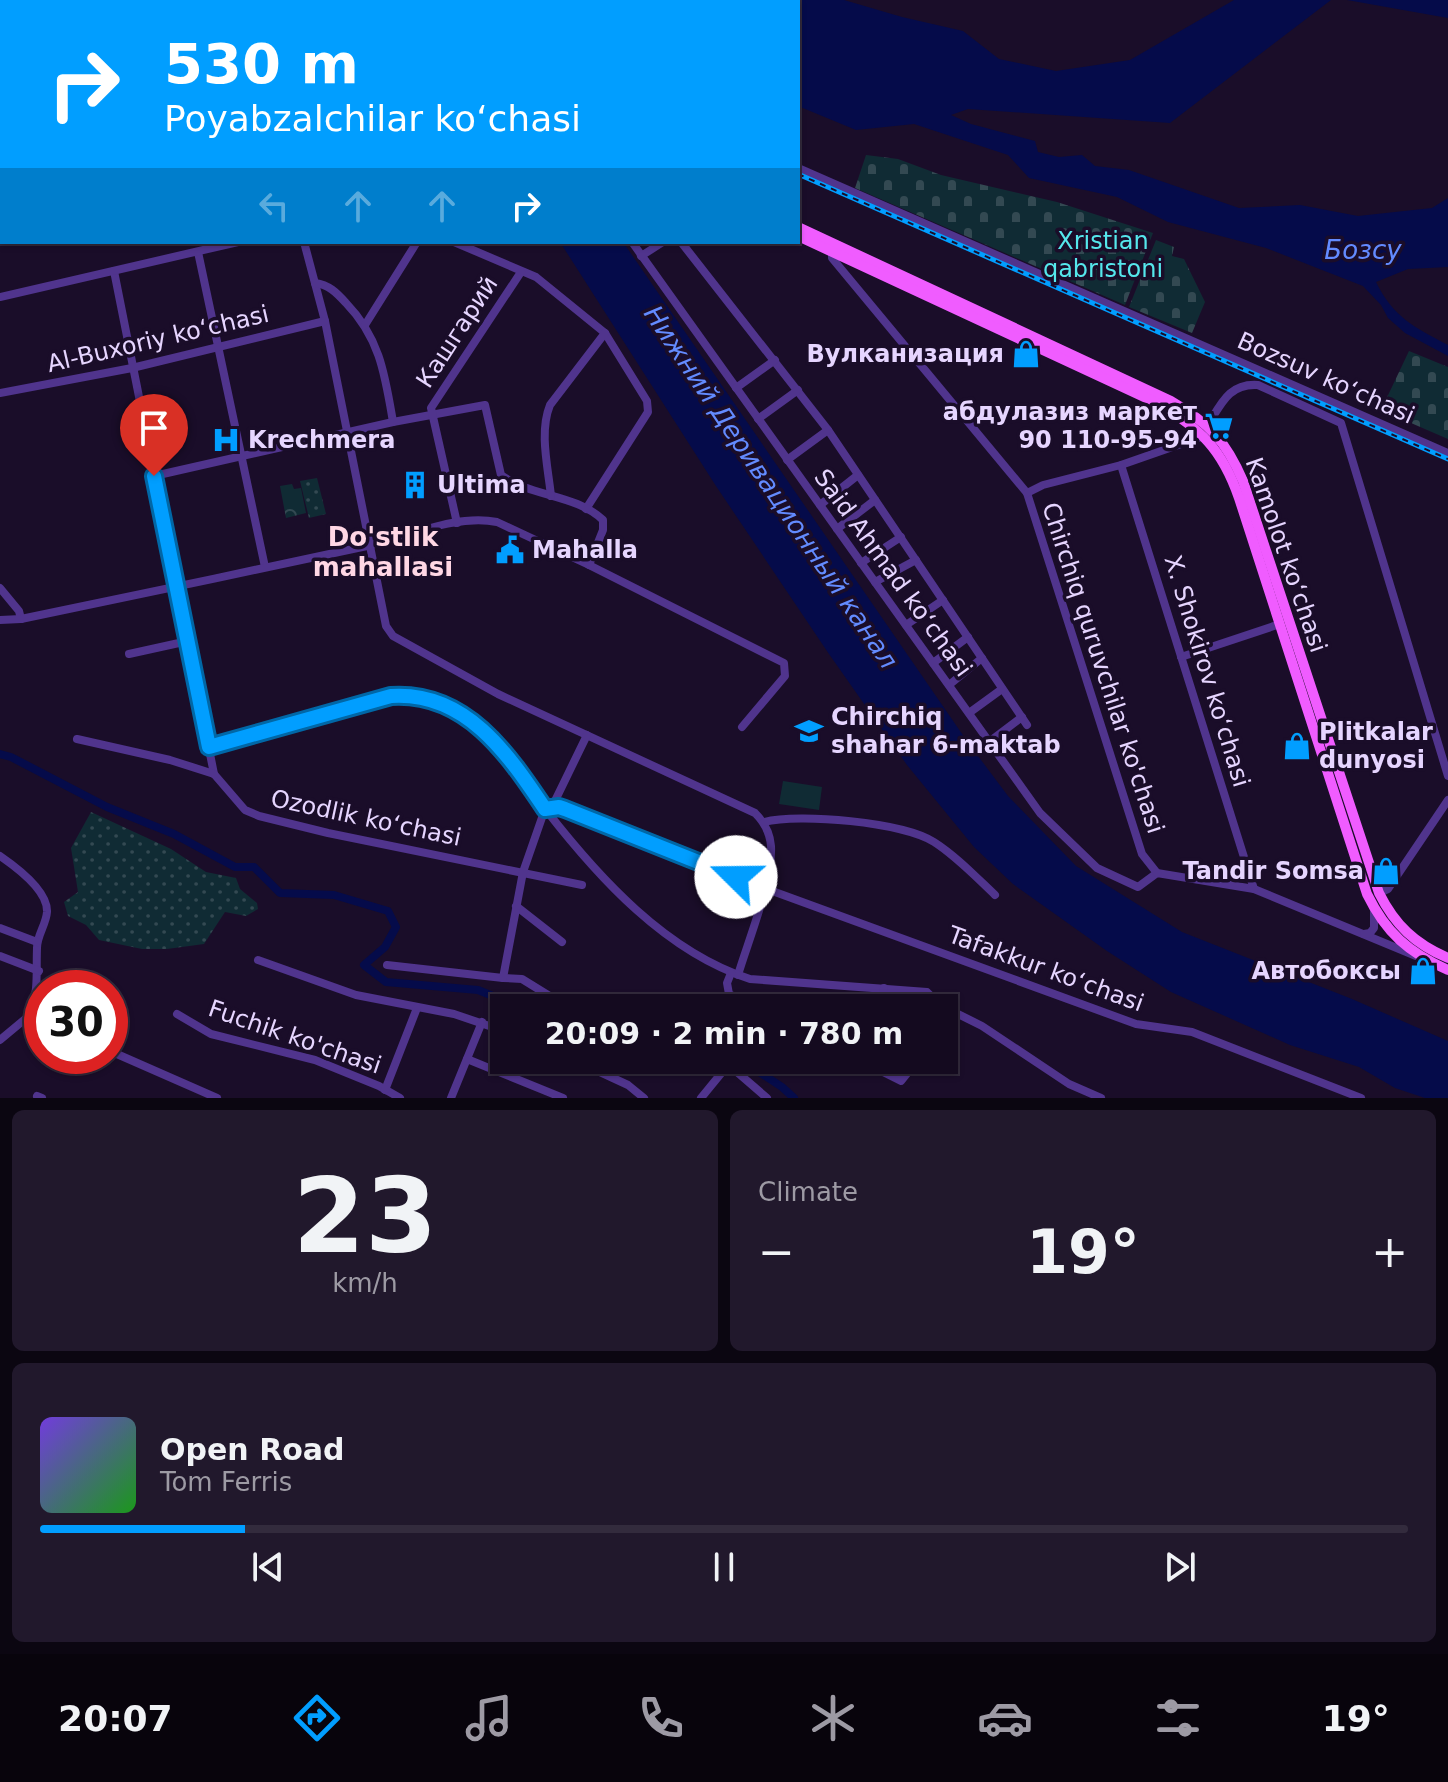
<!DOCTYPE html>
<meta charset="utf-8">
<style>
:root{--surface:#140a1f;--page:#21182c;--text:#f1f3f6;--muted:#9d9aa4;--line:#332b3d;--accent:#019eff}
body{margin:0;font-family:"DejaVu Sans",sans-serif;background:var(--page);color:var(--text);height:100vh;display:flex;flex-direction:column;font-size:30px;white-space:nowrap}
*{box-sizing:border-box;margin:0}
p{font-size:26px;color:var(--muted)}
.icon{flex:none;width:44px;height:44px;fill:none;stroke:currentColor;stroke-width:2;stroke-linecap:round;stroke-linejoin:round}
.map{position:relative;height:1098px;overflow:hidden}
.drawer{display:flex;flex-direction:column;gap:12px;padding:12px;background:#0b0611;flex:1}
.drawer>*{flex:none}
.banner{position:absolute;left:0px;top:0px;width:800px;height:244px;box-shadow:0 2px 6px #0004,0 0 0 2px var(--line);background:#019eff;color:#fff;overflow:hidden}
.speed{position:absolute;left:24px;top:970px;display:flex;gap:16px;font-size:40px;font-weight:700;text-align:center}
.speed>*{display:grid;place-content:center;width:104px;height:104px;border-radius:50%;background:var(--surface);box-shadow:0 2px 6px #0004,0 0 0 2px var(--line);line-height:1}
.speed .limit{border:12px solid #d22;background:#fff;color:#111}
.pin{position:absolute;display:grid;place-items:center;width:68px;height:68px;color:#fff;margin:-82px -34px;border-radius:50% 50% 50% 0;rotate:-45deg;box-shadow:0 0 8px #0007}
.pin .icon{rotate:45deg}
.me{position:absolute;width:88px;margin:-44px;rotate:292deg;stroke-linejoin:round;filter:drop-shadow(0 0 6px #0008)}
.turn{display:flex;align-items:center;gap:28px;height:168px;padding:0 32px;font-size:36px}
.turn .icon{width:104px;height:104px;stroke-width:2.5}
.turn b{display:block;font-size:56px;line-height:68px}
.lanes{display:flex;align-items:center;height:76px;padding:0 32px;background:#0003;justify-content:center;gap:40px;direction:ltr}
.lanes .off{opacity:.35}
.big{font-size:60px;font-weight:700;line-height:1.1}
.drawer .tile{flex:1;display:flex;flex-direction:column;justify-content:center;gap:12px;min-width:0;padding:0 28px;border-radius:12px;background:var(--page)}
.drawer .dial{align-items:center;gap:0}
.dial b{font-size:104px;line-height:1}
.song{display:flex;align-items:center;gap:24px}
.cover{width:96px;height:96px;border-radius:12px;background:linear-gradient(135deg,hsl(260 70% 55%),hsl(120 70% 35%))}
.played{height:8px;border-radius:4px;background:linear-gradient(90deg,var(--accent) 15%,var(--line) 15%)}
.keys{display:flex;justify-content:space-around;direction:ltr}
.heat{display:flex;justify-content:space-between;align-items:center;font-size:44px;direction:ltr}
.drawer .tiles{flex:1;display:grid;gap:12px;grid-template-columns:1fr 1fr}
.tile:last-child{grid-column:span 2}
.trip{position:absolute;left:490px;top:994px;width:468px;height:80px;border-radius:0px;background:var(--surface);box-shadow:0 2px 6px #0004,0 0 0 2px var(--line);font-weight:700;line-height:80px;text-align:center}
.dock{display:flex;height:128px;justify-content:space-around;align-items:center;background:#08040c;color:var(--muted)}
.dock .icon{width:56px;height:56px}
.dock .active{color:var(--accent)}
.dock b{font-size:36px;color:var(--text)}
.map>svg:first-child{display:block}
.grass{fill:url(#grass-dots)}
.cemetery{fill:url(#cemetery-stones)}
.park{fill:url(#park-crowns)}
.pitch{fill:#102b34}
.water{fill:#050b4a}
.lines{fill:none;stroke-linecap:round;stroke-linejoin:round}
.canal{stroke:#050b4a;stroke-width:8}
.minor{stroke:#50348d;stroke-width:8}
.major{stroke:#f05cff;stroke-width:10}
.rail-casing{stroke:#019eff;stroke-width:5}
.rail{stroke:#1a0d29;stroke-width:2;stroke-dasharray:6;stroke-linecap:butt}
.route-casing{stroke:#0167a6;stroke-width:20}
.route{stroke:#019eff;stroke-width:14}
.labels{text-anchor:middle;stroke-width:7;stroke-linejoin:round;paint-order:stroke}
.park-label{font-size:24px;fill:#55e7ec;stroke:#1a0d29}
.street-label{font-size:24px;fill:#e6d5ff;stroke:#1a0d29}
.poi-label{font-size:24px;font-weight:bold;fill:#e6d5ff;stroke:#1a0d29;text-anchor:start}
.water-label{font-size:26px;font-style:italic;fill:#638bff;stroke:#1a0d29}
.neighbourhood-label{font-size:26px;font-weight:bold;fill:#ffd7e5;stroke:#1a0d29}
</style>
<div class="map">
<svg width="1448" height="1098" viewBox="0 0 1448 1098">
<defs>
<pattern id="grass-dots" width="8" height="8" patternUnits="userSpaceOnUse" patternTransform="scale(2)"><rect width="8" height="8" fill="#102b34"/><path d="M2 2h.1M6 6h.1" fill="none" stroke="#334952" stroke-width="1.8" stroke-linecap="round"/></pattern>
<pattern id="cemetery-stones" width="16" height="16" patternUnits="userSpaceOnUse" patternTransform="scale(2)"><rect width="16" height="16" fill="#102b34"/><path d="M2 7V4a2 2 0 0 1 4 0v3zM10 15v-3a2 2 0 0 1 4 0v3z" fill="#334952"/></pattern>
<pattern id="park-crowns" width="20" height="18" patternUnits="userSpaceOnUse" patternTransform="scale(2)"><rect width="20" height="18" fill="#102b34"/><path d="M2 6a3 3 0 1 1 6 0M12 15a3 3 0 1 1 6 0" fill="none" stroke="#334952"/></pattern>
</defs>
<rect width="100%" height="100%" fill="#1a0d29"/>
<g class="grass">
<path d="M317,478l9,36 -17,4 -9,-37z"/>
<path d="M91,812l80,37 35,23 30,6 4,11 17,14 1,6 -12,7 -21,-4 -21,32 -37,5h-25l-43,-9 -13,-15 -18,-9 -4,-14 14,-10 -7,-44z"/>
</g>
<g class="cemetery">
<path d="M866,155l32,4 43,16 116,27 96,31 -28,72 -270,-117z"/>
<path d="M1156,240l18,7 -2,9 12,3 21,43 -13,31 -63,-26z"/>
<path d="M1409,351l39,16v72l-67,-29z"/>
</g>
<path class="park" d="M292,484l2,5 7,-1 5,25 -20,5 -6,-32z"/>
<path class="pitch" d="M783,781l39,6 -3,23 -40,-6z"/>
<g class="water">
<path d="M707,0h137l58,17 61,14 36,28 57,12 74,-11 104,-60h97l-161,123 -202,-14 -17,6 20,9 64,17 3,11 21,5 23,-2 13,11 34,4 110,38 61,-3 58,11 74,-8 16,-10v69l-40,2 -32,13c17,35 38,45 72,63v11l-43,-23 -17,-15 -7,-13 -18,-19 -97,-38 -98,-26 -51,-25 -88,-19 -21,-23 -94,-31 -58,6 -58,-24v-104z"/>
<path d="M1347,0h101v18z"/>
<path d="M560,242h63l346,502 39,52 68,70 106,66 170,67 96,42v57h-23l-30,-10 -36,-21 -69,-22 -119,-53 -64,-41 -94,-67 -39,-37 -67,-82 -78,-111 -113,-168z"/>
</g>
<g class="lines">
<g class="canal">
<path d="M0,754l11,3 96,50 67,27 61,33h19l26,26 54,2 54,16 8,16 -11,20 -21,18 22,17 92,8 45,18"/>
<path d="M666,1008l15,-4 4,4"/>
<path d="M741,1060l41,27 12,11"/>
</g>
<g class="minor">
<path d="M426,0l3,2"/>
<path d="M190,2l1,-2"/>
<path d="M0,119h2"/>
<path d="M798,168l650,285"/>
<path d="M304,242l21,79 61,305 7,10 105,58 257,119c9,9 15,19 16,33 2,35 -23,95 -33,129"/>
<path d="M454,242l82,35 69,56 42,68 1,11 -62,97"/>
<path d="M632,242l408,571 57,55 41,19 19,-14 97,16 162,67"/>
<path d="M681,242l147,188 199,295"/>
<path d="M198,252l67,315"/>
<path d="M832,252v6l195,235 115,361 15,19"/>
<path d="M641,256l22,-14"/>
<path d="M114,271l100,503"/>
<path d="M315,283c14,2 21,9 31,20 34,35 39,72 47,119"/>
<path d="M0,297l238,-55"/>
<path d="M365,325l52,-83"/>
<path d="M736,388l39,-28"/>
<path d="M0,393l132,-25 193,-47"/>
<path d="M758,419l40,-29"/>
<path d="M1208,425c13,-21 21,-42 50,-40l83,38 107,353"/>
<path d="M787,460l41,-30"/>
<path d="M1121,465l133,424"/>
<path d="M154,476l239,-54 92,-17 16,70c30,22 75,19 102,45v10l-14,35"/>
<path d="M1027,493l16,-8 78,-20 83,-29"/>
<path d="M551,496c-3,-29 -12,-64 -1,-91l55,-72"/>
<path d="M820,505l38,-30"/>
<path d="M457,523l-26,-115 90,-136"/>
<path d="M837,529l38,-29"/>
<path d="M861,563l40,-26"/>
<path d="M875,582l41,-22"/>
<path d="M0,588l19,23 2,8"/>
<path d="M0,620l21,-1c115,-24 231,-48 346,-73 41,-9 87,-32 130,-24l92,43 195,98 1,13 -43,51"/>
<path d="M906,625l37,-25"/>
<path d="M129,654l59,-13"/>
<path d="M1181,657l99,-33"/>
<path d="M933,663l35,-26"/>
<path d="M949,685l33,-27"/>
<path d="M969,713l33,-24"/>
<path d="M77,739l93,21 44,14 31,36 14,6 69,17 254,52"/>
<path d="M989,742l33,-25"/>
<path d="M209,747l182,-51c34,-2 64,11 91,32 26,20 43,56 64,82 53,68 120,142 204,169l177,13 13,13 42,21 87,58 32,14"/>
<path d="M552,807l35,-72"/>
<path d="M545,809l14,-2 6,2 199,79 372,136 56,8 169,66"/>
<path d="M764,822c35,-9 139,0 170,20 22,14 42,35 61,53"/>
<path d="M0,856c16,11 48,35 47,56 -1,13 -10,23 -10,36 -1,28 2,39 -7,67"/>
<path d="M1379,893l9,-4 60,-89"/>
<path d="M516,906l46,36"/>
<path d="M0,928l37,14"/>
<path d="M1364,934l6,-1 4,-5v-17"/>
<path d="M0,956l39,15"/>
<path d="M258,960l98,35 98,19 50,17"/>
<path d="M387,965l116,13 19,1 47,29"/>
<path d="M731,973l-4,10 2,11 28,14"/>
<path d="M503,978l20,-106 22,-63"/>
<path d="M881,1008l3,-20"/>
<path d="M177,1014l34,20 104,26 64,26 21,12"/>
<path d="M30,1015l12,6"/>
<path d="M0,1040l30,-25"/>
<path d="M110,1051l107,47"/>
<path d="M467,1059l96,39"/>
<path d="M574,1060l54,25 16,13"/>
<path d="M723,1060l44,38"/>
<path d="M859,1060l42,21 17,-21"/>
<path d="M385,1090l32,-82"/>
<path d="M37,1096l5,2"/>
<path d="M451,1098l31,-76"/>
<path d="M701,1098l27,-33"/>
</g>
<g class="major">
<path d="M299,0l4,2"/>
<path d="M321,0l4,2"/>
<path d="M798,227l373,174c38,22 55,40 72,80l136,412c16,32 36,51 69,65"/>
<path d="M798,236l359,167c44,26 65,46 82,95l128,396c19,39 42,59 81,76"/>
</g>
<defs>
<g id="rail">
<path d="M390,0l4,2"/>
<path d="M798,174l650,285"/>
</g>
</defs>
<use href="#rail" class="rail-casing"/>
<use href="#rail" class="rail"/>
</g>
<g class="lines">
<defs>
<path id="route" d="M154,476l55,271 182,-51c75,-5 117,58 154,113l14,-2 6,2 171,68"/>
</defs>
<use href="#route" class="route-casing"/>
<use href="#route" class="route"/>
</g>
<defs>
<symbol id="shop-bare" viewBox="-9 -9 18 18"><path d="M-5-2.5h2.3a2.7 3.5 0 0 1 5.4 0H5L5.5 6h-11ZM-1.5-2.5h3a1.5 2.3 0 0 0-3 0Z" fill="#019eff" stroke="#1a0d29" stroke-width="2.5" paint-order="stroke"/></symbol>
<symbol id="supermarket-bare" viewBox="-9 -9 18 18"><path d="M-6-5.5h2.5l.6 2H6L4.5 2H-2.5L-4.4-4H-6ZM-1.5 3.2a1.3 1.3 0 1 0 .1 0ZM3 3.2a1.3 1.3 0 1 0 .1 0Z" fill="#019eff" stroke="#1a0d29" stroke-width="2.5" paint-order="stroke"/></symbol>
<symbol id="hospital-bare" viewBox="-9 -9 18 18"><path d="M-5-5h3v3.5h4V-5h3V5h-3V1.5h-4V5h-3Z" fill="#019eff" stroke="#1a0d29" stroke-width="2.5" paint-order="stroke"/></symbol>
<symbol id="building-bare" viewBox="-9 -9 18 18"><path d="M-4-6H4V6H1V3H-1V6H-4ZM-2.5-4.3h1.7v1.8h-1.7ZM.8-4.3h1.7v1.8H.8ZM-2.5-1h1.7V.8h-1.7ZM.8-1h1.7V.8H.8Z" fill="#019eff" stroke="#1a0d29" stroke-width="2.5" paint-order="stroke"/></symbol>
<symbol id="civic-bare" viewBox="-9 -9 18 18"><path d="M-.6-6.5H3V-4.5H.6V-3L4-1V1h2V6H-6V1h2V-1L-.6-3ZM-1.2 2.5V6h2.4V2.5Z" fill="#019eff" stroke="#1a0d29" stroke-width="2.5" paint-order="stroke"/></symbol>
<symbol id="school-bare" viewBox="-9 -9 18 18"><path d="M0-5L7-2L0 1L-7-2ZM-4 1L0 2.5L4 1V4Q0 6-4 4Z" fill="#019eff" stroke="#1a0d29" stroke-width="2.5" paint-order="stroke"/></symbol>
</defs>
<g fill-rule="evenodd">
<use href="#shop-bare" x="1006" y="334" width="40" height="40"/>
<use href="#supermarket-bare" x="1199" y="406" width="40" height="40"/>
<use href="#hospital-bare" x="206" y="420" width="40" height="40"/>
<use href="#building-bare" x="395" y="465" width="40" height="40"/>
<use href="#civic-bare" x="490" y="530" width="40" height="40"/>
<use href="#school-bare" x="789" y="711" width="40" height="40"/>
<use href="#shop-bare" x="1277" y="726" width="40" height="40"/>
<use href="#shop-bare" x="1366" y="851" width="40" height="40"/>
<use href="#shop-bare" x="1403" y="951" width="40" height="40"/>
</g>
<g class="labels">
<g class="park-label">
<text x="1103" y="249">Xristian<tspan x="1103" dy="28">qabristoni</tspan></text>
</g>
<g class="street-label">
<text transform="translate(457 332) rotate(-57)" y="8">Кашгарий</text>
<text transform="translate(158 339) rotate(-13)" y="8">Al-Buxoriy ko‘chasi</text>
<text transform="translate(1326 378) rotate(24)" y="8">Bozsuv ko‘chasi</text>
<text transform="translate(1286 555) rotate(71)" y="8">Kamolot ko‘chasi</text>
<text transform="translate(893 573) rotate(54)" y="8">Said Ahmad ko‘chasi</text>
<text transform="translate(1103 668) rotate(72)" y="8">Chirchiq quruvchilar ko'chasi</text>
<text transform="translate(1207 671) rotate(73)" y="8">X. Shokirov ko‘chasi</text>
<text transform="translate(366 818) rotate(12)" y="8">Ozodlik ko‘chasi</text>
<text transform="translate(1046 969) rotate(20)" y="8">Tafakkur ko‘chasi</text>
<text transform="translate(295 1037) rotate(19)" y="8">Fuchik ko'chasi</text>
</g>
<g class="poi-label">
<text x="1004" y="362" text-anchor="end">Вулканизация</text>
<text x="1197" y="420" text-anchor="end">абдулазиз маркет<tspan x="1197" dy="28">90 110-95-94</tspan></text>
<text x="248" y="448">Krechmera</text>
<text x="437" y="493">Ultima</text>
<text x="532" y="558">Mahalla</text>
<text x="831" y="725">Chirchiq<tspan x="831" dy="28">shahar 6-maktab</tspan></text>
<text x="1319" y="740">Plitkalar<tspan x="1319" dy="28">dunyosi</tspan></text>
<text x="1364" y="879" text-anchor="end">Tandir Somsa</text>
<text x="1401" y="979" text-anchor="end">Автобоксы</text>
</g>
<g class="water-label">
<text x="1363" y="259">Бозсу</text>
<text transform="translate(771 487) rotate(56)" y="9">Нижний Деривационный канал</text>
</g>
<g class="neighbourhood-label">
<text x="383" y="546">Do'stlik<tspan x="383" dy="30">mahallasi</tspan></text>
</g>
</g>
</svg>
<div class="speed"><div class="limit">30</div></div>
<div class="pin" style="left:154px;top:476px;background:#d93025"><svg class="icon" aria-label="arrive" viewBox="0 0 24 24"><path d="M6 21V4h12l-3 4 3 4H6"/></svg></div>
<svg class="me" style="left:736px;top:877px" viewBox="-20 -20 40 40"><circle r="19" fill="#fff"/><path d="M0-13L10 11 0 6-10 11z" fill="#019eff"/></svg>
<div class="trip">20:09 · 2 min · 780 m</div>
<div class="banner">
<div class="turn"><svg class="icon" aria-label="right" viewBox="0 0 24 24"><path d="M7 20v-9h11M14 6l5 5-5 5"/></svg><div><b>530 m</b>Poyabzalchilar ko‘chasi</div></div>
<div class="lanes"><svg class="icon off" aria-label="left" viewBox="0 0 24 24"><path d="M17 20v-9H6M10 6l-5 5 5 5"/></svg><svg class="icon off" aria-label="ahead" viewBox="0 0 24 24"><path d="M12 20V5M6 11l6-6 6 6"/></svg><svg class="icon off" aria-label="ahead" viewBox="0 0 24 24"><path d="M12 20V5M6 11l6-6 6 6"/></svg><svg class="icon" aria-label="right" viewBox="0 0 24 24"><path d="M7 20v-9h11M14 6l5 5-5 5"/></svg></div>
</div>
</div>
<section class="drawer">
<div class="tiles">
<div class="tile dial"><b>23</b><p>km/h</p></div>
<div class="tile"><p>Climate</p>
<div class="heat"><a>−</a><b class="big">19°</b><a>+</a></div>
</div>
<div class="tile">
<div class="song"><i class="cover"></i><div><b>Open Road</b><p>Tom Ferris</p></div></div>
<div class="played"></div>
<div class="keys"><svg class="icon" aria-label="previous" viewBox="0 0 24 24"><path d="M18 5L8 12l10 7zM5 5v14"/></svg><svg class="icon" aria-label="pause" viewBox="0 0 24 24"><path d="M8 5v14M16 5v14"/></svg><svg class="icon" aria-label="next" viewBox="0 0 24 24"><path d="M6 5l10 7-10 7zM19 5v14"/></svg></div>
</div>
</div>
</section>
<nav class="dock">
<b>20:07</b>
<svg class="icon active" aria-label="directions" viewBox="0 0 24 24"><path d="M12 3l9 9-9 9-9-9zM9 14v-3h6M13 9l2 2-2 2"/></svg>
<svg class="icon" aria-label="music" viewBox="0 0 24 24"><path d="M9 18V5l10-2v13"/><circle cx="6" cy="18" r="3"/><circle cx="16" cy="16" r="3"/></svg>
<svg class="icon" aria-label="phone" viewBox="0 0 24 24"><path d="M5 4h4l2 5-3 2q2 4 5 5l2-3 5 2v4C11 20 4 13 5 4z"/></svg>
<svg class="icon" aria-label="climate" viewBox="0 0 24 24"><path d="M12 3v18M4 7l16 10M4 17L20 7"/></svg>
<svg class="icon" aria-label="car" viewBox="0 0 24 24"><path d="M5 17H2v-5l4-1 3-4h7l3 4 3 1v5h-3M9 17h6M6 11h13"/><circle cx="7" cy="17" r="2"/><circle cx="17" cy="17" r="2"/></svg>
<svg class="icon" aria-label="filters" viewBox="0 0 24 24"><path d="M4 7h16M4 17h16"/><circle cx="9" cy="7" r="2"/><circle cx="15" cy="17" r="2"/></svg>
<b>19°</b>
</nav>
